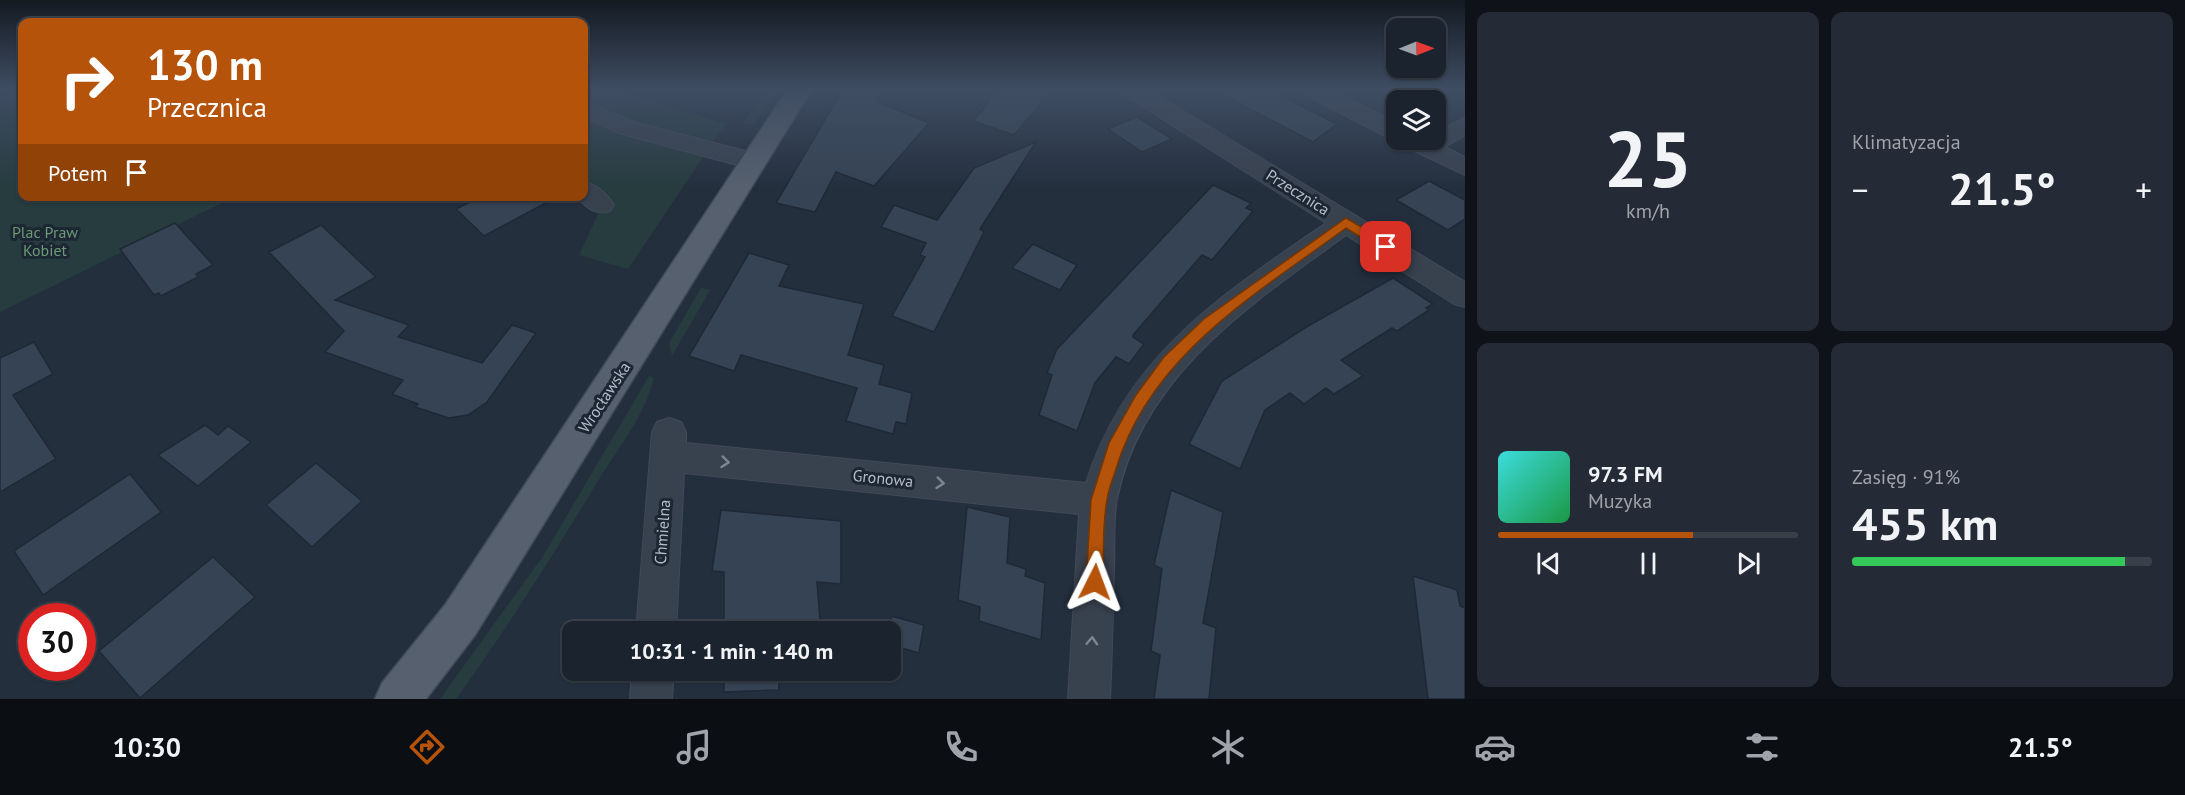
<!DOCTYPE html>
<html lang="pl">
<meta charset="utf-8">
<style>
:root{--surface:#1b232e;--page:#242b36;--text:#f1f3f6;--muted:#a0a4aa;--line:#39404a;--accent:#b45309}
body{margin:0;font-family:"PT Sans",sans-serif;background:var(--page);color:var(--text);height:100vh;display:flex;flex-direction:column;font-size:22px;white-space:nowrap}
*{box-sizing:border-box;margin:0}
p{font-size:20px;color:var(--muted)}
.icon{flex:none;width:33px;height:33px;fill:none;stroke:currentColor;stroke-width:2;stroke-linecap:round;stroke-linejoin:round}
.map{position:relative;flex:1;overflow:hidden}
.details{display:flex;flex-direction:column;gap:12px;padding:12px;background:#0f1319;width:720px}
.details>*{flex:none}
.banner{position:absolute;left:18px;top:18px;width:570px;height:183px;border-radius:12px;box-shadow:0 2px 4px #0004,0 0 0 2px var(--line);background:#b45309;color:#fff;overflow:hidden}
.needle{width:39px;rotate:89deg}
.controls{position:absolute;left:1386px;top:18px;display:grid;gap:12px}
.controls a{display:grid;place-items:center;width:60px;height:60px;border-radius:12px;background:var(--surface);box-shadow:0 2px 4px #0004,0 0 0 2px var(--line);font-size:30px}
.speed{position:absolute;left:18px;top:603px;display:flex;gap:12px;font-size:30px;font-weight:700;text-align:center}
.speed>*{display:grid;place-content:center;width:78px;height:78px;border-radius:50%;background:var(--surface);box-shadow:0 2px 4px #0004,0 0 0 2px var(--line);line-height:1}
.speed .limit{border:9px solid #d22;background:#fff;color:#111}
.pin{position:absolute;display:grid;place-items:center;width:51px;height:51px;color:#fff;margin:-26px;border-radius:12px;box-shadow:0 3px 9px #0006}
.me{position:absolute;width:66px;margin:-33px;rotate:3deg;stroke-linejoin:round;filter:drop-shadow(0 0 4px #0008)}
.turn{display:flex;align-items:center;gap:21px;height:126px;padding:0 30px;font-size:27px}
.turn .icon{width:78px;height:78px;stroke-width:2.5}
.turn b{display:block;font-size:42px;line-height:51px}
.then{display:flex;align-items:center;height:57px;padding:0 30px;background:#0003;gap:12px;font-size:22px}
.big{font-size:45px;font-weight:700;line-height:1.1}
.details .tile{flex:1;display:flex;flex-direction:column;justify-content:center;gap:9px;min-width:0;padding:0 21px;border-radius:12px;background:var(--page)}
.details .dial{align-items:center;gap:0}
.dial b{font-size:78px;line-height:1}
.song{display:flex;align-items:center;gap:18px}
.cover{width:72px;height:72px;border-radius:9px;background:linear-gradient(135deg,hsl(180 70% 55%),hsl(140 70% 35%))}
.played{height:6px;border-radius:3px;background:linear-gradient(90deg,var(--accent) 65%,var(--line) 65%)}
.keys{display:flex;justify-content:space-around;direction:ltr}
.heat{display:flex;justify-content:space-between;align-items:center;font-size:33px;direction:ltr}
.charge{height:9px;border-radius:4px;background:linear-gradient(90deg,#34c759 91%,var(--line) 0)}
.details .tiles{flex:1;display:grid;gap:12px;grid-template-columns:repeat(2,1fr)}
.trip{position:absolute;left:562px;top:621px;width:339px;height:60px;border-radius:12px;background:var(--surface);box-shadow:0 2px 4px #0004,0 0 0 2px var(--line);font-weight:700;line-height:60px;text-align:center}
.tabs{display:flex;height:96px;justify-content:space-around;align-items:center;background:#0b0e12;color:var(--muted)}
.tabs .icon{width:42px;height:42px}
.tabs .on{color:var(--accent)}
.tabs b{font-size:27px;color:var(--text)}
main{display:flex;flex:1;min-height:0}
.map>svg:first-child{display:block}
.green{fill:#263c3f}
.building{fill:#364354;stroke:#1f2835;stroke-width:1.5}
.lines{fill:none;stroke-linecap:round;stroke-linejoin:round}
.minor-casing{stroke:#414a57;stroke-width:2}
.major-casing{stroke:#414a57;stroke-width:3}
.minor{fill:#38414e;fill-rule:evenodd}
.major{fill:#56606e;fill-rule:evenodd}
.oneway{stroke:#7c8592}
.route{fill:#b45309;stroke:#753606;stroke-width:1.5}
.labels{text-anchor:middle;stroke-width:6;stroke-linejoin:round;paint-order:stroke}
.street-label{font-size:16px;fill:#b4bcc9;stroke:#1d2633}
.park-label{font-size:16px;fill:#6b9a76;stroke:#1d2633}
</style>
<main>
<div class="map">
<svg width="1465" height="699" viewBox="0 0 1465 699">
<rect width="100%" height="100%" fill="#242f3e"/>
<g class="green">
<path d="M584,89h29l112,35 -97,145 -49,-14 22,-47 -17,-14z"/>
<path d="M22,91v105l212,1 -234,115v-216z"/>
<path d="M766,91l7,1 2,3 -21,30 -12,-1z"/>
<path d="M701,288l9,2 -38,66 -3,-13z"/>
<path d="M649,376l5,2c-9,37 -36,71 -56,103 -45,74 -91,148 -142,218h-16l103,-143z"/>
</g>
<g class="building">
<path d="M843,89h38l-5,12 53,22 -55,63 -38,-14 -21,40 -39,-9z"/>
<path d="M1000,89h50l-13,19 -23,27 -41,-14z"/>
<path d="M1212,89h55l70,35 -24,18z"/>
<path d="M1137,117l35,22 -30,13 -34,-23z"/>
<path d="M1036,142l-56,87 4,3 -50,100 -42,-16 33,-59 -5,-2 6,-12 -45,-16 13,-22 43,15 37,-52z"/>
<path d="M1429,181l36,19v19l-17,11 -52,-30z"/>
<path d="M1213,185l38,18 -5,5 7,3 -41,49 -10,-5 -69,80v2l11,7 -15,20 -13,-7 -21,26 -18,48 -38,-16 13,-40 -5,-2 10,-24z"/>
<path d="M482,196h77l-75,40 -28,-27z"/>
<path d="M175,223l38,42 -17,9 2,3 -37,19 -2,-3 -5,2 -34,-46z"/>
<path d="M321,225l55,52 -41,23 74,25 -11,12 84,26 30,-38 24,8 -49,69 -19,13 -19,3 -34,-11 3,-3 -26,-10 11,-14 -78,-28 19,-21 -75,-79z"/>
<path d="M1033,244l44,21 -17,25 -48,-22z"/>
<path d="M749,253l40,12 -10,21 85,18 -16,51 36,10 -5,19 33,9 -6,31 -10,-2 -3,12 -47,-13 11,-33 -116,-33 -7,16 -45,-15z"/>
<path d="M1393,278l40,26 -7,4 3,2 -32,21 -5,-3 -51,32 22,16 -29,18 -8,-6 -22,16 -14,-11 -25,17 -25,59 -51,-25 33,-63 86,-55z"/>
<path d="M34,342l19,32 -40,21 43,64 -56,33v-134z"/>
<path d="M205,425l13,10 10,-9 23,16 -53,44 -40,-31z"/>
<path d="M316,463l46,38 -50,46 -46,-42z"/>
<path d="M130,474l31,38 -118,83 -29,-44z"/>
<path d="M1171,490l52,22 -20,111 13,5 -7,71h-55l6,-44 -9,-4 11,-82 -8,-4z"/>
<path d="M967,507l43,10 -3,46 19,6 -1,7 20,7 -4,57 -62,-19 1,-14 -22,-7z"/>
<path d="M721,510l120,11v63l-24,-2 4,50h-97v-60l-12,-1z"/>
<path d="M213,557l42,40 -115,101 -41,-47z"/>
<path d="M1413,576l44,14 3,16 5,2v91h-37z"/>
<path d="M891,616l33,9 -5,28 -28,-8z"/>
<path d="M724,670h100v1h-46l1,19 -55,2z"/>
</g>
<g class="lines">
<defs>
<g id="minor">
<path d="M1120,89h27l318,193v25l-11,-3 -108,-69c-96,70 -204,140 -229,264 -4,22 -2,46 -3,68 -1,44 -2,88 -4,132h-42l11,-185 -395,-41 -8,159h-40l16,-200 5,-10 12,-4 12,4 5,10v11l400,40c39,-127 137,-189 240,-260l-203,-129z"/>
<path d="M1301,89h28l67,34v16l-9,-2 -83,-43z"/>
<path d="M584,102l53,21 124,32 4,6 -4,6 -9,2 -133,-36 -35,-16z"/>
<path d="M1465,118v17l-20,12 20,10v18l-63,-30 -3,-5h37v-8z"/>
<path d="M584,182c13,3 23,12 30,23l-4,6c-16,5 -23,-4 -35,-15h9z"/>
<path d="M632,670h42l-2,29h-42z"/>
</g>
<path id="major" d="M788,89h24l-337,546 -49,64h-51l7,-16 63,-78z"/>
</defs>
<use href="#minor" class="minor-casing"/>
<use href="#major" class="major-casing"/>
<use href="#minor" class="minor"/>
<use href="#major" class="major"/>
</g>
<defs><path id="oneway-chevron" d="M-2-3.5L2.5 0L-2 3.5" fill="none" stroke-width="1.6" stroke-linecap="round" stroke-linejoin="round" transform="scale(1.5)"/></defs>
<g class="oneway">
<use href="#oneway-chevron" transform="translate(725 462) rotate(6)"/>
<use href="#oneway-chevron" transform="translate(940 483) rotate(6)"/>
<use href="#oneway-chevron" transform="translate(1092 641) rotate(-87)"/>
</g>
<linearGradient id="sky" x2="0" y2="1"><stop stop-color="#141a22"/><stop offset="0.48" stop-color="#3f4d63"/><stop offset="1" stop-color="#3f4d63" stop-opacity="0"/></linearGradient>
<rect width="1465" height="187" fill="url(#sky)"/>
<path class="route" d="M1346,218l44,26v6h-9l-35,-22c-90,66 -196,127 -230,241 -3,10 -8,21 -9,31 -5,26 -3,55 -4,82l-2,5 -6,3 -6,-3 -3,-5 5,-82 18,-57 27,-48 28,-38 40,-38z"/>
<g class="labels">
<g class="street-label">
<text transform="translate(1298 192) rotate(32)" y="6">Przecznica</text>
<text transform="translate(604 397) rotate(-57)" y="6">Wrocławska</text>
<text transform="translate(883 478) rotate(6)" y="6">Gronowa</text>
<text transform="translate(662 532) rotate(-86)" y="6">Chmielna</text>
</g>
<g class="park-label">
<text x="45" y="238">Plac Praw<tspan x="45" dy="18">Kobiet</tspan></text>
</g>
</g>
</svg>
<div class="controls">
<a><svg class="needle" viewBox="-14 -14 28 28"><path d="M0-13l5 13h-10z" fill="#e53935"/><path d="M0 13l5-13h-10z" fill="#a0a4aa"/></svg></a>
<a><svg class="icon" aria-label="layers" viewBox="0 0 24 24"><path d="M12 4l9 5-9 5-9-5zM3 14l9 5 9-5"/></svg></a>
</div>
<div class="speed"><div class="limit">30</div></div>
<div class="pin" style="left:1386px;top:247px;background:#d93025"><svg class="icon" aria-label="arrive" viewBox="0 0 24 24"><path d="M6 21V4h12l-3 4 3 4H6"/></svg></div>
<svg class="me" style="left:1095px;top:582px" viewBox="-20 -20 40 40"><path d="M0-17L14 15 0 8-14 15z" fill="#b45309" stroke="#fff" stroke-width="4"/></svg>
<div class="trip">10:31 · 1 min · 140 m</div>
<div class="banner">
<div class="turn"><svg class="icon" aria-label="right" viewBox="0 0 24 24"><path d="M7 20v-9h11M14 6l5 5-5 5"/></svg><div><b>130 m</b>Przecznica</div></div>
<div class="then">Potem<svg class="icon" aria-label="arrive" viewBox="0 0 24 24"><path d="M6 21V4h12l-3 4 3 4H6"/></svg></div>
</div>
</div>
<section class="details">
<div class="tiles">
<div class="tile dial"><b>25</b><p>km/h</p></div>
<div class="tile"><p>Klimatyzacja</p>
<div class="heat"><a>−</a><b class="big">21.5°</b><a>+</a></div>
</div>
<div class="tile">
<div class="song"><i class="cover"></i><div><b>97.3 FM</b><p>Muzyka</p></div></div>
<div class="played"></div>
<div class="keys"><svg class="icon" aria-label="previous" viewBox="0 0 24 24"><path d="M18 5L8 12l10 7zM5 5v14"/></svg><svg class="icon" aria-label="pause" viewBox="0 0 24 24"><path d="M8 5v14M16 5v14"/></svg><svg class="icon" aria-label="next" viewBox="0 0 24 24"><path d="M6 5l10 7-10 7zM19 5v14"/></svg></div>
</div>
<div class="tile"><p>Zasięg · 91%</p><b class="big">455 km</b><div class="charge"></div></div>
</div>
</section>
</main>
<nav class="tabs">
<b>10:30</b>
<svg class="icon on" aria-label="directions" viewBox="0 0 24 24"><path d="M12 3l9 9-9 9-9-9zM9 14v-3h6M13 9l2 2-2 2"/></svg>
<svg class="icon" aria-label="music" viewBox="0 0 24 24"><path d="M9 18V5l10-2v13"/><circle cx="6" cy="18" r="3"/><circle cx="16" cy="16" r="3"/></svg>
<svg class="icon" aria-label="phone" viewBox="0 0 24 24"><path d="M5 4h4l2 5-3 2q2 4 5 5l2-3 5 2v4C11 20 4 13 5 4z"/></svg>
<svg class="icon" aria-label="climate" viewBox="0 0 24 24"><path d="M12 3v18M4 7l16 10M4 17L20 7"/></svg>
<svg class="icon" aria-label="car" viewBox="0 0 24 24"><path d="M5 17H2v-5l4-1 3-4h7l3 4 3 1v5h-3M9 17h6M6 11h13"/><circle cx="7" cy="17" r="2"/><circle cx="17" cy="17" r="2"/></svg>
<svg class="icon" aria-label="filters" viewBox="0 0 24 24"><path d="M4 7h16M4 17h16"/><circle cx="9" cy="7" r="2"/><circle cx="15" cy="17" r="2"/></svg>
<b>21.5°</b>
</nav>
